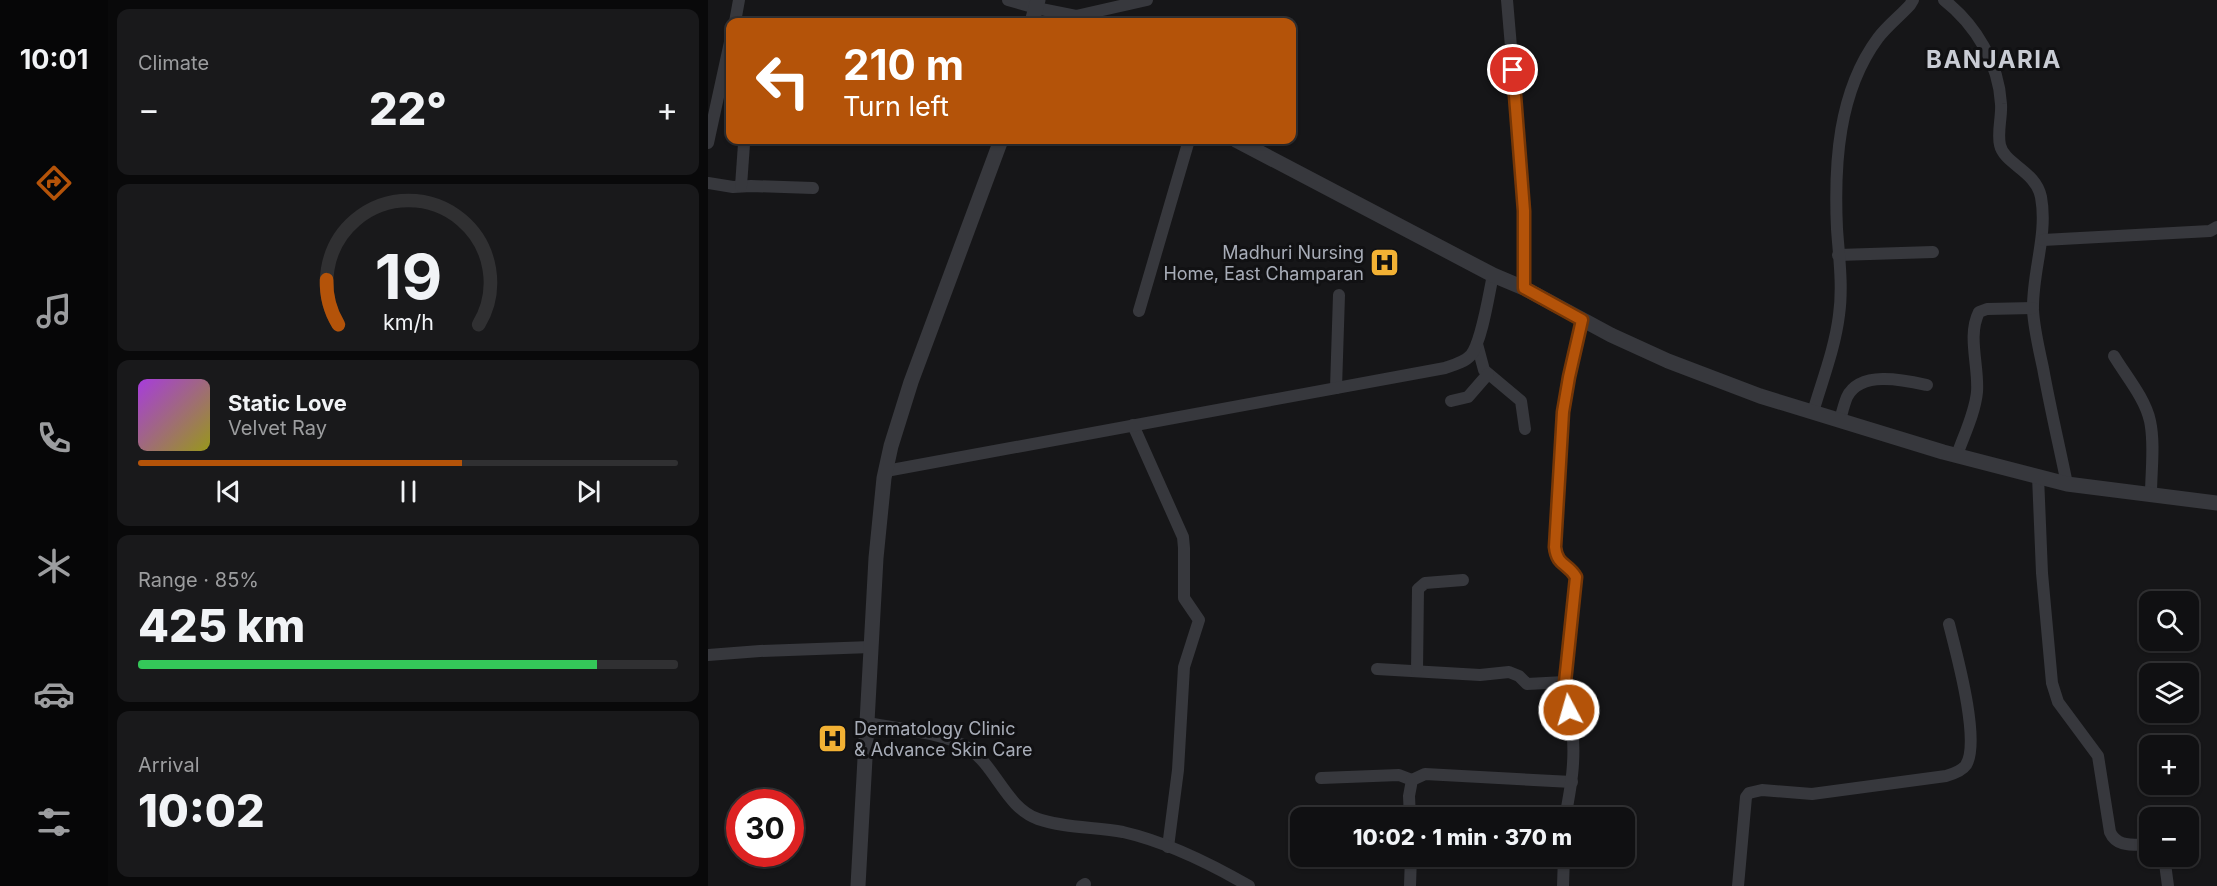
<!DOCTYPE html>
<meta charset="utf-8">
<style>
:root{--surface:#101012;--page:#19191b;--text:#f1f3f6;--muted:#9c9d9f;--line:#303032;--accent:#b45309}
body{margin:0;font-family:Inter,sans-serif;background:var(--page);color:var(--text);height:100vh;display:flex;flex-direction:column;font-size:22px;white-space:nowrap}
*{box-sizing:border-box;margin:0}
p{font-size:20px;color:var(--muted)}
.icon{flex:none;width:33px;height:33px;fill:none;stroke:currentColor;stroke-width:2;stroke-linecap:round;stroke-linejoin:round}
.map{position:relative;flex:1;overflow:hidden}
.side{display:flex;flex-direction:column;gap:9px;padding:9px;background:#09090a;width:600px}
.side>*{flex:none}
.guide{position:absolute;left:18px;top:18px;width:570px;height:126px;border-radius:12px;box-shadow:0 2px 4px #0004,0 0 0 2px var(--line);background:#b45309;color:#fff;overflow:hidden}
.controls{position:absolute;left:1431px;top:591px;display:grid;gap:12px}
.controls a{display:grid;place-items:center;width:60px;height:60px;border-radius:12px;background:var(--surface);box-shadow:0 2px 4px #0004,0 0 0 2px var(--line);font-size:30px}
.speed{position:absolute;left:18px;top:789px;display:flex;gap:12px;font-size:30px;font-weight:700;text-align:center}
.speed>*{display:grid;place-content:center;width:78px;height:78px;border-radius:50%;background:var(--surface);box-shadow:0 2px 4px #0004,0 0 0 2px var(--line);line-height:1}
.speed .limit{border:9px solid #d22;background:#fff;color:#111}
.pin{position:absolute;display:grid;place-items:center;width:51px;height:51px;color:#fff;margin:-26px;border:3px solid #fff;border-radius:50%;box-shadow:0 2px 6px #0007}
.me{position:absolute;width:66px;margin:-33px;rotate:354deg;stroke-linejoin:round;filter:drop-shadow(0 0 4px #0008)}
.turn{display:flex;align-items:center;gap:21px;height:126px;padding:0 18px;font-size:27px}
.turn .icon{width:78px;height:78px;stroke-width:2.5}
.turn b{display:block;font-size:42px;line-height:51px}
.big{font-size:45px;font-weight:800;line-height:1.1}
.side .tile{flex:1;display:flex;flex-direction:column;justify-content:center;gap:9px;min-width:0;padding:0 21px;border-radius:12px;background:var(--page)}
.side .dial{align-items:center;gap:0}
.dial svg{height:156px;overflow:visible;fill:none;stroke:var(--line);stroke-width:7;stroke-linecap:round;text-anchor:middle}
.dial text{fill:var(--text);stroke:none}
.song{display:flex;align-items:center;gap:18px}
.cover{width:72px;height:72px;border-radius:9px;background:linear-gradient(135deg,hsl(280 70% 55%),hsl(60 70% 35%))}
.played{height:6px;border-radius:3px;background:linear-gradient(90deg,var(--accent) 60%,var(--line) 60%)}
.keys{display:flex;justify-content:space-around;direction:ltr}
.heat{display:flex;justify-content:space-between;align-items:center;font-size:33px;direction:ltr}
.charge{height:9px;border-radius:4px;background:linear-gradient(90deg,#34c759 85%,var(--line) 0)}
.trip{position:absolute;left:582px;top:807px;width:345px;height:60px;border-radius:12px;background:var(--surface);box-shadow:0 2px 4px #0004,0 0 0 2px var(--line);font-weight:800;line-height:60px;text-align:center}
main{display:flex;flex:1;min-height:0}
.tabs{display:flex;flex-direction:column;width:108px;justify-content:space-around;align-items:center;background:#060607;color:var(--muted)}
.tabs .icon{width:42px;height:42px}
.tabs .selected{color:var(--accent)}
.tabs b{font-size:27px;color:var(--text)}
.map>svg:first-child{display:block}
.building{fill:#29292c;stroke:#303034;stroke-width:1.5}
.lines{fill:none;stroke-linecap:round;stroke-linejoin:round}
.minor{stroke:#37383d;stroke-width:12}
.tertiary{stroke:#37383d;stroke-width:15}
.route-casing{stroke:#753606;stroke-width:15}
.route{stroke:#b45309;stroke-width:10}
.labels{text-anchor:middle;stroke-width:6;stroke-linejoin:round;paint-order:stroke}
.poi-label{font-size:18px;fill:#a8adb8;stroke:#111113;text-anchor:end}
.district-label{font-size:24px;font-weight:bold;letter-spacing:1.5px;fill:#c9ccd4;stroke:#111113}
</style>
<main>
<nav class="tabs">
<b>10:01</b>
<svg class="icon selected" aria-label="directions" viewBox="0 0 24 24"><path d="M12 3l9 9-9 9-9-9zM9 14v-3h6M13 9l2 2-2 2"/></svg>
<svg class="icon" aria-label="music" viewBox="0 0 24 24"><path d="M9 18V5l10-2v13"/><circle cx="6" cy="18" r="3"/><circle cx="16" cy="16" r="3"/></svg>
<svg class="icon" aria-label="phone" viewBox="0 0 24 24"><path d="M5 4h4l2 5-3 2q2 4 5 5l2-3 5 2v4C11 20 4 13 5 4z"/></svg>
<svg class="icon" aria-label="climate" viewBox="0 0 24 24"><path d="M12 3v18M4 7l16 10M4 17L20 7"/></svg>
<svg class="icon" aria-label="car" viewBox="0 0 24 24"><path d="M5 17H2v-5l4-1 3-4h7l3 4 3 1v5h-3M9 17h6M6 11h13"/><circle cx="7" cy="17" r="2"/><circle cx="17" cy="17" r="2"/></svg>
<svg class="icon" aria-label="filters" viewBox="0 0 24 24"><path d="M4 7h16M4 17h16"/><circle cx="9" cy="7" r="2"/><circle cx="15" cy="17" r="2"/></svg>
</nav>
<section class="side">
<div class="tile"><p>Climate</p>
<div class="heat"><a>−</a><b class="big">22°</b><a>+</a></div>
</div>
<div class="tile dial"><svg viewBox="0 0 100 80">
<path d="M14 69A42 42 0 1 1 86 69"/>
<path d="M14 69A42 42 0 0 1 8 46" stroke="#b45309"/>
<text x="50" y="56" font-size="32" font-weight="700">19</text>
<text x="50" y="72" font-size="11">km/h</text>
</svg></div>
<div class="tile">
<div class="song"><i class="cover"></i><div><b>Static Love</b><p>Velvet Ray</p></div></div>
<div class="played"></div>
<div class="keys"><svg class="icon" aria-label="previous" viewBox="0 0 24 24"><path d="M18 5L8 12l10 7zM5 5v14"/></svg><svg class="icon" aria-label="pause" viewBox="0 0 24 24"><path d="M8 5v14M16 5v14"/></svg><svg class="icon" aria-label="next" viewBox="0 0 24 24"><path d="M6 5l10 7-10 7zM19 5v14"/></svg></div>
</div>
<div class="tile"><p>Range · 85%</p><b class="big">425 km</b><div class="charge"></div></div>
<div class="tile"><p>Arrival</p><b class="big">10:02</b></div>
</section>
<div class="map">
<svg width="1509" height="886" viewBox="0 0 1509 886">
<rect width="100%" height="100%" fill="#161618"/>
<g class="building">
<path d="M671,254l16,6 -6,13 -15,-6z"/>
<path d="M119,730l14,1 -2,20 -14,-2z"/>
</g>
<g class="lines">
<g class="minor">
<path d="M300,0l28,8 40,8 71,-16"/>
<path d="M799,0l18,211 -1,77"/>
<path d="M1236,0c32,25 55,64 57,104 1,13 -4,28 -1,41 4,19 36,26 41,52 7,38 -9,75 -8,113 1,19 6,39 10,58 7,39 16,77 24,116"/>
<path d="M27,22l4,-22"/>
<path d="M0,143l22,-101"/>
<path d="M0,183l25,4 18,-1 62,2"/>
<path d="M33,186l3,-42"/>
<path d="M1335,240l167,-9 7,-4"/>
<path d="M1130,255l95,-3"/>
<path d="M431,311l50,-171"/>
<path d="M769,344l7,26 37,31 4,28"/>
<path d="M1406,356c12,20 31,42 36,65 5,23 1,50 1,74"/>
<path d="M628,388l3,-93"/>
<path d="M743,401l17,-4 20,-23"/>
<path d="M1105,412c9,-31 22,-64 26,-97 4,-28 0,-58 -2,-86 -3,-65 1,-137 41,-191 9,-12 22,-22 32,-33l3,-5"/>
<path d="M1132,420c2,-7 4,-16 7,-23 13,-27 57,-17 80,-12"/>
<path d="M425,425l50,112 1,11v50l15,22 -15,47 -6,103 -10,77"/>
<path d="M1249,455c7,-20 18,-42 20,-63 2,-26 -10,-56 2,-80l8,-3 46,-1"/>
<path d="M178,471l559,-103c9,-3 20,-6 26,-13 11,-14 18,-62 22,-80"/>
<path d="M1330,476l4,97 10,110 6,19 40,54 12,76c7,16 24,12 40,13"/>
<path d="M0,655l52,-4 111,-4"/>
<path d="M669,669l103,6 29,-3 10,4 8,8 38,-2"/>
<path d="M709,671l1,-82 7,-6 38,-3"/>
<path d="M159,723c27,5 79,10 101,25 28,18 38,60 70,71 26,9 58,8 85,13 44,10 88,32 126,54"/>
<path d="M613,778l78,-3 13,5"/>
<path d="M702,818l-1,-22 3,-16 13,-6 147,8"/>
<path d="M857,818c6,-31 11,-59 7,-90 -1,-16 -7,-30 -7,-46l11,-105c-8,-14 -19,-11 -21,-30l8,-135 6,-35 13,-57"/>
<path d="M1456,856l4,30"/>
<path d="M374,886l3,-2"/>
<path d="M702,886l1,-30"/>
<path d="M855,886l1,-30"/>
<path d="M1030,886l8,-89 3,-4 13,-3 50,4 134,-18c7,-2 16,-5 20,-11 15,-24 -10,-113 -17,-141"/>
</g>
<g class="tertiary">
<path d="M324,22l6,-22"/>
<path d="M528,140l257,135 31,13 87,47 57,26 92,35 183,56 124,32 150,19"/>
<path d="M150,886l18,-328 8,-80 7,-32 20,-64 90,-242"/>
</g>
</g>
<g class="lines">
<defs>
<path id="route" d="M805,70l11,141v77l58,32 -13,57 -6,35 -8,135c2,19 13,16 21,30l-11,105v14l4,14"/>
</defs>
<use href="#route" class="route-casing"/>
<use href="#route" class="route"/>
</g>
<defs>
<symbol id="hospital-square" viewBox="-11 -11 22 22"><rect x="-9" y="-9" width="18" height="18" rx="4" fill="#f2b134" stroke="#111113"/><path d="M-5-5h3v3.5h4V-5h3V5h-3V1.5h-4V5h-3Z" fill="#111"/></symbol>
</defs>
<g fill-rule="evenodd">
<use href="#hospital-square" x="660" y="246" width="33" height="33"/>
<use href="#hospital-square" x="108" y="722" width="33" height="33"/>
</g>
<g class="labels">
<g class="poi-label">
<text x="656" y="259">Madhuri Nursing<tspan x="656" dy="21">Home, East Champaran</tspan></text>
<text x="146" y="735" text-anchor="start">Dermatology Clinic<tspan x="146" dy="21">&amp; Advance Skin Care</tspan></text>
</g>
<g class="district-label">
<text x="1286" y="68">BANJARIA</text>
</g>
</g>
</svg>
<div class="controls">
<a><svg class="icon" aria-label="search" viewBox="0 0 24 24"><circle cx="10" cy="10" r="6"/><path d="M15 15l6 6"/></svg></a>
<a><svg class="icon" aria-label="layers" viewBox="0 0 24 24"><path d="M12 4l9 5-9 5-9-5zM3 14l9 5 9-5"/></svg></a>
<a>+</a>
<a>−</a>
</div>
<div class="speed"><div class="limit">30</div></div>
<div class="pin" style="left:805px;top:70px;background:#d93025"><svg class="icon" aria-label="arrive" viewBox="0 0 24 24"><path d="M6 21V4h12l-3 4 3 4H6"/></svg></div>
<svg class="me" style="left:861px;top:710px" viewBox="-20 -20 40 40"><circle r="17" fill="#b45309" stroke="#fff" stroke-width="3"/><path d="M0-11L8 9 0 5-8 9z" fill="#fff"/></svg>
<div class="trip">10:02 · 1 min · 370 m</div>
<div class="guide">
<div class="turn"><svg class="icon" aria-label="left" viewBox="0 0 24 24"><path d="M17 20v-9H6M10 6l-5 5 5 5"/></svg><div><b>210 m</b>Turn left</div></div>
</div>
</div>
</main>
